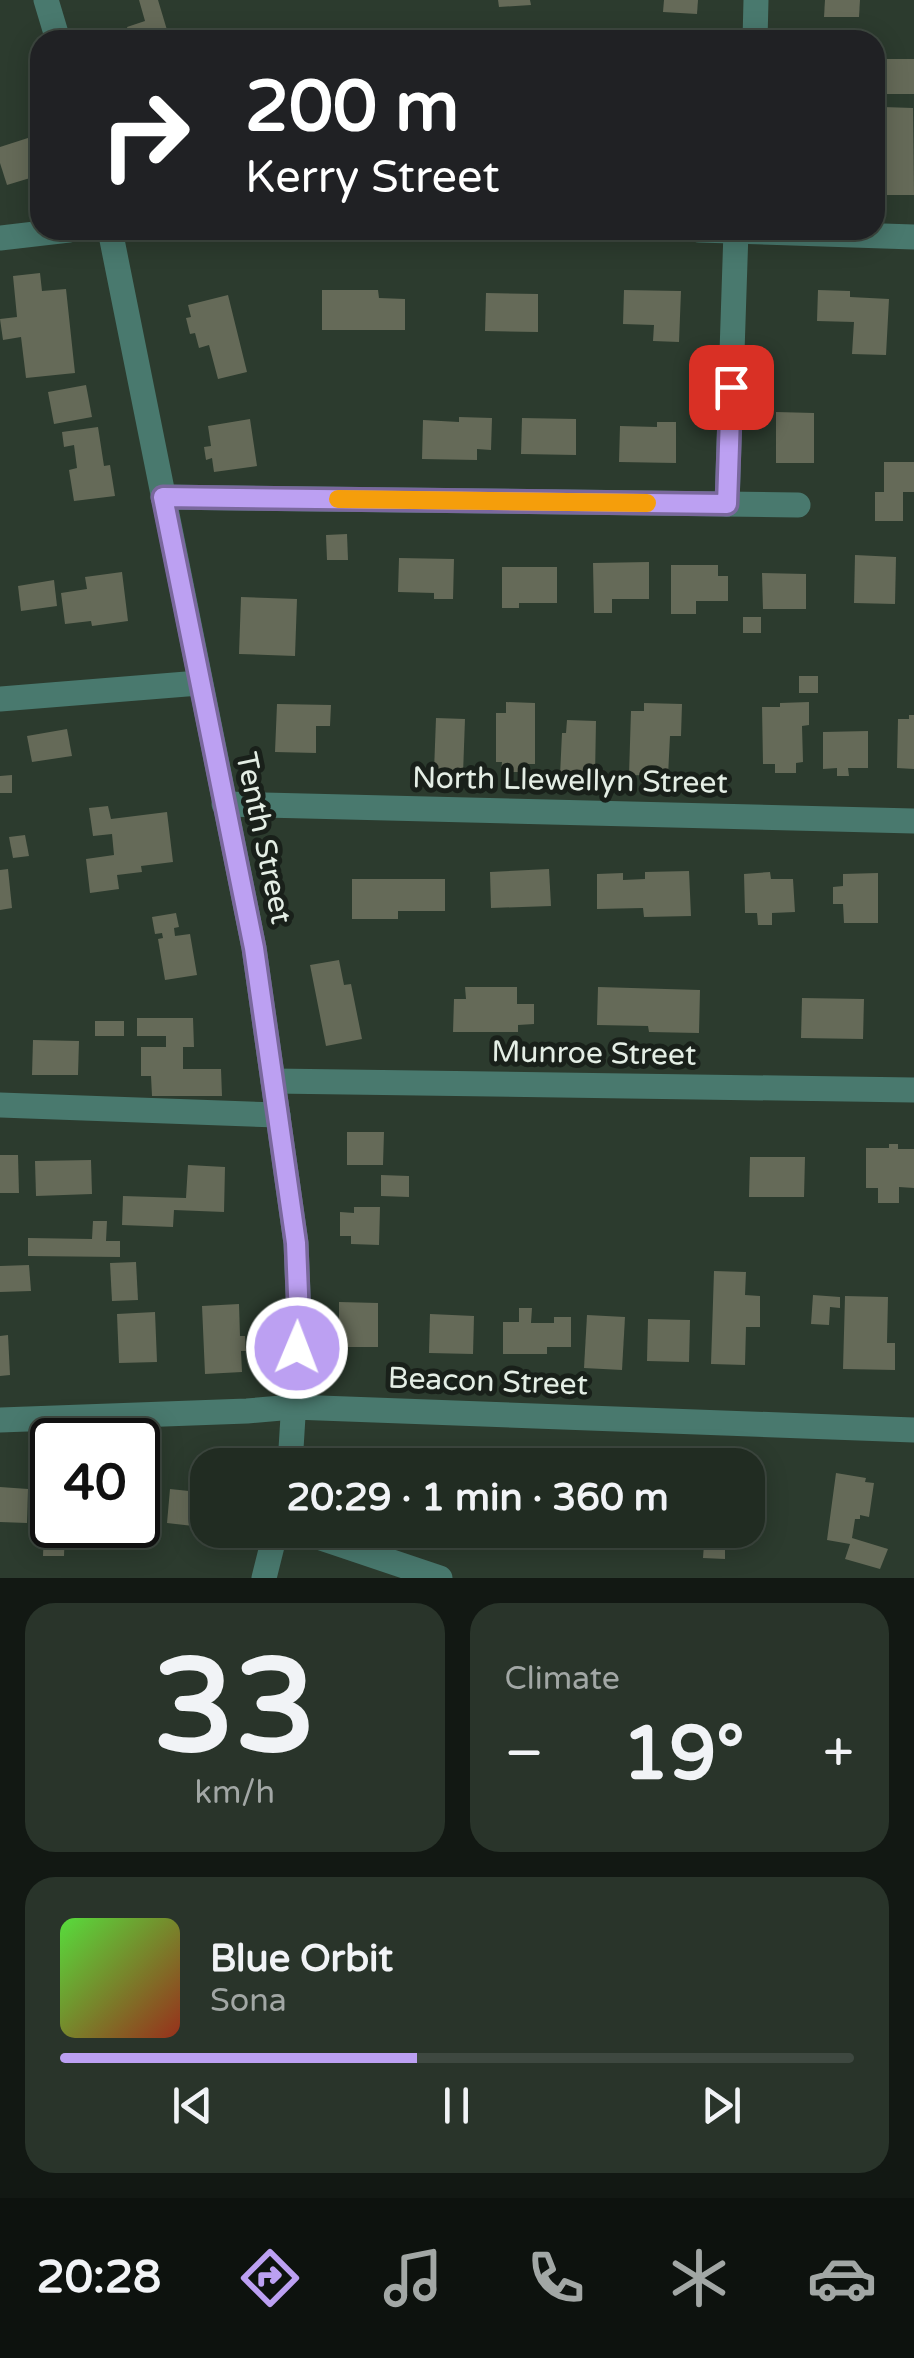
<!DOCTYPE html>
<meta charset="utf-8">
<style>
:root{--surface:#212c22;--page:#29342a;--text:#f1f3f6;--muted:#a2a7a5;--line:#3e4840;--accent:#bca0f2}
body{margin:0;font-family:"Varela Round",sans-serif;background:var(--page);color:var(--text);height:100vh;display:flex;flex-direction:column;font-size:38px;white-space:nowrap}
*{box-sizing:border-box;margin:0}
p{font-size:32px;color:var(--muted)}
.icon{flex:none;width:55px;height:55px;fill:none;stroke:currentColor;stroke-width:2;stroke-linecap:round;stroke-linejoin:round}
.map{position:relative;height:1578px;overflow:hidden}
.sheet{display:flex;flex-direction:column;gap:25px;padding:25px;background:#121813;flex:1}
.sheet>*{flex:none}
.guide{position:absolute;left:30px;top:30px;width:855px;height:210px;border-radius:30px;box-shadow:0 5px 25px #0003,0 0 0 2px var(--line);background:#202124;color:#fff;overflow:hidden}
.speed{position:absolute;left:30px;top:1418px;display:flex;gap:20px;font-size:50px;font-weight:700;text-align:center}
.speed>*{display:grid;place-content:center;width:130px;height:130px;border-radius:50%;background:var(--surface);box-shadow:0 5px 25px #0003,0 0 0 2px var(--line);line-height:1}
.speed .limit{border:5px solid #111;border-radius:15px;background:#fff;color:#111}
.pin{position:absolute;display:grid;place-items:center;width:85px;height:85px;color:#fff;margin:-42px;border-radius:20px;box-shadow:0 5px 15px #0006}
.me{position:absolute;width:110px;margin:-55px;rotate:1deg;stroke-linejoin:round;filter:drop-shadow(0 0 8px #0008)}
.turn{display:flex;align-items:center;gap:35px;height:210px;padding:0 50px;font-size:45px}
.turn .icon{width:130px;height:130px;stroke-width:2.5}
.turn b{display:block;font-size:70px;line-height:85px}
.big{font-size:75px;font-weight:800;line-height:1.1}
.sheet .card{flex:1;display:flex;flex-direction:column;justify-content:center;gap:15px;min-width:0;padding:0 35px;border-radius:30px;background:var(--page)}
.sheet .dial{align-items:center;gap:0}
.dial b{font-size:130px;line-height:1}
.song{display:flex;align-items:center;gap:30px}
.cover{width:120px;height:120px;border-radius:15px;background:linear-gradient(135deg,hsl(110 70% 55%),hsl(10 70% 35%))}
.played{height:10px;border-radius:5px;background:linear-gradient(90deg,var(--accent) 45%,var(--line) 45%)}
.keys{display:flex;justify-content:space-around;direction:ltr}
.heat{display:flex;justify-content:space-between;align-items:center;font-size:55px;direction:ltr}
.sheet .tiles{flex:1;display:grid;gap:25px;grid-template-columns:1fr 1fr}
.card:last-child{grid-column:span 2}
.trip{position:absolute;left:190px;top:1448px;width:575px;height:100px;border-radius:30px;background:var(--surface);box-shadow:0 5px 25px #0003,0 0 0 2px var(--line);font-weight:800;line-height:100px;text-align:center}
.menu{display:flex;height:160px;justify-content:space-around;align-items:center;background:#0d120e;color:var(--muted)}
.menu .icon{width:70px;height:70px}
.menu .on{color:var(--accent)}
.menu b{font-size:45px;color:var(--text)}
.map>svg:first-child{display:block}
.building{fill:#656a58}
.lines{fill:none;stroke-linecap:round;stroke-linejoin:round}
.minor{stroke:#49796e;stroke-width:25}
.route-casing{stroke:#7a689d;stroke-width:25}
.route{stroke:#bca0f2;stroke-width:18}
.slow{stroke:#f59e0b;stroke-width:18}
.labels{text-anchor:middle;stroke-width:10;stroke-linejoin:round;paint-order:stroke}
.street-label{font-size:30px;fill:#e4eee5;stroke:#19201a}
</style>
<div class="map">
<svg width="914" height="1578" viewBox="0 0 914 1578">
<rect width="100%" height="100%" fill="#2c3b2e"/>
<g class="building">
<path d="M139,0h19l12,40h-39l-4,-13 18,-6z"/>
<path d="M498,0h32l1,5 -32,2z"/>
<path d="M664,0h34l-1,14 -34,-2z"/>
<path d="M825,0h35l-1,17h-35z"/>
<rect x="886" y="59" width="28" height="35"/>
<path d="M883,107l30,1 1,87h-31z"/>
<path d="M31,137l9,29v9l-33,10 -7,-22v-16z"/>
<path d="M40,273l2,18 24,-2 9,84 -49,5 -5,-41 -18,3 -3,-21 17,-2 -4,-41z"/>
<path d="M322,290h56l1,8 26,1v31h-83z"/>
<path d="M624,290l57,1 -2,51 -26,-1 1,-16 -31,-1z"/>
<path d="M818,290l32,1v6l39,2 -3,56 -34,-1 2,-32 -37,-1z"/>
<path d="M486,293l52,1v38l-53,-1z"/>
<path d="M228,295l19,77 -29,7 -9,-34 -10,3 -4,-15 -5,1 -4,-16 5,-1 -3,-12z"/>
<path d="M86,385l6,32 -38,7 -6,-32z"/>
<path d="M776,412l38,1v50h-38z"/>
<path d="M459,417l33,1 -1,32 -14,-1v11l-55,-1 1,-39 36,2z"/>
<path d="M522,418l54,1v36l-55,-1z"/>
<path d="M250,419l7,47 -43,6 -2,-14 -6,2 -2,-13 7,-1 -3,-20z"/>
<path d="M657,422h19v41l-57,-1 1,-36 37,1z"/>
<path d="M98,427l6,39 6,-1 5,31 -41,5 -5,-31 8,-2 -3,-23 -10,2 -2,-15z"/>
<path d="M884,462h30v30h-11v29h-28v-29h9z"/>
<path d="M347,534l1,26h-21l-1,-25z"/>
<path d="M855,555l41,2 -1,47 -41,-1z"/>
<path d="M399,558l55,1 -1,40h-19v-6l-36,-1z"/>
<path d="M649,562v37h-37v14h-18l-1,-50z"/>
<path d="M671,565h47v11h10v25h-32v13h-25z"/>
<path d="M502,567h55v36h-38v5h-17z"/>
<path d="M122,572l6,49 -36,5 -1,-5 -26,3 -4,-31 26,-4 -2,-12z"/>
<path d="M762,573l44,1v35h-43z"/>
<path d="M54,580l3,26 -36,5 -3,-25z"/>
<path d="M241,597l56,2 -2,57 -56,-2z"/>
<rect x="743" y="617" width="18" height="16"/>
<rect x="799" y="676" width="19" height="17"/>
<path d="M506,702l29,1v61h-7v8h-27l1,-10h-6v-49h10z"/>
<path d="M809,702v23l-7,1 1,36 -7,1v10h-21v-9h-12l-1,-57h18v-4z"/>
<path d="M644,703l38,1 -1,32h-11l-2,40 -39,-1 2,-64h13z"/>
<path d="M277,704l54,1 -1,21h-14v27l-41,-1z"/>
<path d="M909,715h5v54l-17,-1 1,-49h11z"/>
<path d="M436,718l29,1 -2,55 -29,-2z"/>
<path d="M567,720l29,1 -1,56 -35,-1 2,-43h4z"/>
<path d="M67,729l5,27 -40,6 -5,-26z"/>
<path d="M868,731v37h-20l1,8h-12v-8l-14,1v-37z"/>
<path d="M12,775v18h-12v-17z"/>
<path d="M108,806l3,13 56,-7 6,50 -32,4 1,6 -25,3 2,14 -29,4 -4,-34 28,-4 -2,-21 -19,2 -4,-28z"/>
<path d="M25,835l4,21 -16,2 -4,-21z"/>
<path d="M8,869l4,39 -12,2v-40z"/>
<path d="M549,869l2,37 -60,2 -1,-36z"/>
<path d="M689,871l2,45 -47,1 -1,-9 -46,1v-35l26,-1v7l22,-1v-7z"/>
<path d="M770,872l1,7h22l2,33 -23,1v12h-14l-1,-12h-12l-1,-39z"/>
<path d="M878,873v50h-34l-1,-19h-10v-17l10,-1v-12z"/>
<path d="M352,879h93v32h-47v8h-46z"/>
<path d="M176,913l3,14 -5,1 1,8 15,-2 7,41 -32,5 -7,-41 5,-1 -1,-5 -7,1 -3,-17z"/>
<path d="M339,960l5,25 7,-1 11,55 -36,7 -16,-81z"/>
<path d="M465,987h52v17h17v20l-16,1v7h-65l1,-33h12z"/>
<path d="M598,987l102,3 -1,43 -50,-1 -1,-6 -51,-1z"/>
<path d="M802,998l62,1 -1,40 -62,-1z"/>
<path d="M137,1018h56l1,29h-11v22h38l1,27h-70l-1,-20h-10v-29h25v-11h-29z"/>
<rect x="95" y="1021" width="29" height="15"/>
<path d="M33,1040l46,1 -1,34h-46z"/>
<path d="M347,1132h37l-1,33h-36z"/>
<path d="M889,1144h9v5h16v39l-15,-1v16h-21v-15h-12v-40h23z"/>
<path d="M0,1155h18l1,38h-19z"/>
<path d="M750,1157h55l-1,40h-55z"/>
<path d="M91,1160l1,34 -56,2 -1,-35z"/>
<path d="M188,1165l37,2 -1,45 -50,-2 -1,17 -51,-2 1,-29 63,2z"/>
<path d="M381,1175l28,1v21l-28,-1z"/>
<path d="M354,1207h26l-1,38 -28,-1v-8h-11v-24l14,1z"/>
<path d="M93,1221h14l-1,20h14v16l-92,-1v-18l64,1z"/>
<path d="M136,1262l2,38 -26,1 -2,-38z"/>
<path d="M29,1265l2,26 -31,1v-26z"/>
<path d="M714,1271l32,1 -1,23 15,1v31h-14l-1,38 -34,-1z"/>
<path d="M813,1295l27,2v11l-10,-1 -1,18 -18,-1z"/>
<path d="M845,1296l43,1 -1,46h8v27l-52,-1z"/>
<path d="M339,1302l39,1v44h-39z"/>
<path d="M239,1304l1,32h5l1,15h-5l1,21 -37,2 -3,-68z"/>
<path d="M519,1308h13l-1,15h23v-6h17v30h-24v7h-44v-32h16z"/>
<path d="M155,1312l2,50 -38,1 -2,-49z"/>
<path d="M430,1314l44,2 -1,38 -44,-1z"/>
<path d="M587,1315l38,2 -3,53 -38,-2z"/>
<path d="M648,1319l42,1 -1,42 -42,-1z"/>
<path d="M8,1335l2,40 -10,1v-40z"/>
<path d="M836,1473l30,5 -1,4 9,1 -5,34 -9,-2v4h-5l-3,19 36,11 -8,20 -35,-10 5,-15 -23,-4z"/>
<path d="M0,1487l28,2 -1,34 -27,-1z"/>
<path d="M170,1489l38,4v24l-5,-1 -1,11 -35,-4z"/>
<path d="M44,1529l21,1 -1,26h-21z"/>
<path d="M644,1530h38l-1,7h-4v12l-29,-1 1,-13h-6z"/>
<path d="M705,1530h39l-1,18 -18,-1v12l-22,-1z"/>
</g>
<g class="lines">
<g class="minor">
<path d="M46,0l12,40"/>
<path d="M755,40l1,-40"/>
<path d="M110,230l144,718 42,295 3,76 -9,146"/>
<path d="M699,230l215,7"/>
<path d="M0,238l69,-8"/>
<path d="M163,497l635,8"/>
<path d="M727,504l9,-273"/>
<path d="M0,699l199,-16"/>
<path d="M224,804l690,17"/>
<path d="M273,1081l641,9"/>
<path d="M0,1105l278,10"/>
<path d="M0,1420l247,-9 46,-4 621,23"/>
<path d="M297,1530l143,48"/>
<path d="M264,1578l12,-48"/>
</g>
</g>
<g class="lines">
<defs>
<path id="route" d="M297,1348l2,-29 -3,-76 -42,-295 -91,-451 564,7 4,-117"/>
</defs>
<use href="#route" class="route-casing"/>
<use href="#route" class="route"/>
<path class="slow" d="M338,499l309,4"/>
</g>
<g class="labels">
<g class="street-label">
<text transform="translate(570 780) rotate(1)" y="10">North Llewellyn Street</text>
<text transform="translate(264 838) rotate(78)" y="10">Tenth Street</text>
<text transform="translate(594 1053) rotate(1)" y="10">Munroe Street</text>
<text transform="translate(488 1381) rotate(2)" y="10">Beacon Street</text>
</g>
</g>
</svg>
<div class="speed"><div class="limit">40</div></div>
<div class="pin" style="left:731px;top:387px;background:#d93025"><svg class="icon" aria-label="arrive" viewBox="0 0 24 24"><path d="M6 21V4h12l-3 4 3 4H6"/></svg></div>
<svg class="me" style="left:297px;top:1348px" viewBox="-20 -20 40 40"><circle r="17" fill="#bca0f2" stroke="#fff" stroke-width="3"/><path d="M0-11L8 9 0 5-8 9z" fill="#fff"/></svg>
<div class="trip">20:29 · 1 min · 360 m</div>
<div class="guide">
<div class="turn"><svg class="icon" aria-label="right" viewBox="0 0 24 24"><path d="M7 20v-9h11M14 6l5 5-5 5"/></svg><div><b>200 m</b>Kerry Street</div></div>
</div>
</div>
<section class="sheet">
<div class="tiles">
<div class="card dial"><b>33</b><p>km/h</p></div>
<div class="card"><p>Climate</p>
<div class="heat"><a>−</a><b class="big">19°</b><a>+</a></div>
</div>
<div class="card">
<div class="song"><i class="cover"></i><div><b>Blue Orbit</b><p>Sona</p></div></div>
<div class="played"></div>
<div class="keys"><svg class="icon" aria-label="previous" viewBox="0 0 24 24"><path d="M18 5L8 12l10 7zM5 5v14"/></svg><svg class="icon" aria-label="pause" viewBox="0 0 24 24"><path d="M8 5v14M16 5v14"/></svg><svg class="icon" aria-label="next" viewBox="0 0 24 24"><path d="M6 5l10 7-10 7zM19 5v14"/></svg></div>
</div>
</div>
</section>
<nav class="menu">
<b>20:28</b>
<svg class="icon on" aria-label="directions" viewBox="0 0 24 24"><path d="M12 3l9 9-9 9-9-9zM9 14v-3h6M13 9l2 2-2 2"/></svg>
<svg class="icon" aria-label="music" viewBox="0 0 24 24"><path d="M9 18V5l10-2v13"/><circle cx="6" cy="18" r="3"/><circle cx="16" cy="16" r="3"/></svg>
<svg class="icon" aria-label="phone" viewBox="0 0 24 24"><path d="M5 4h4l2 5-3 2q2 4 5 5l2-3 5 2v4C11 20 4 13 5 4z"/></svg>
<svg class="icon" aria-label="climate" viewBox="0 0 24 24"><path d="M12 3v18M4 7l16 10M4 17L20 7"/></svg>
<svg class="icon" aria-label="car" viewBox="0 0 24 24"><path d="M5 17H2v-5l4-1 3-4h7l3 4 3 1v5h-3M9 17h6M6 11h13"/><circle cx="7" cy="17" r="2"/><circle cx="17" cy="17" r="2"/></svg>
</nav>
